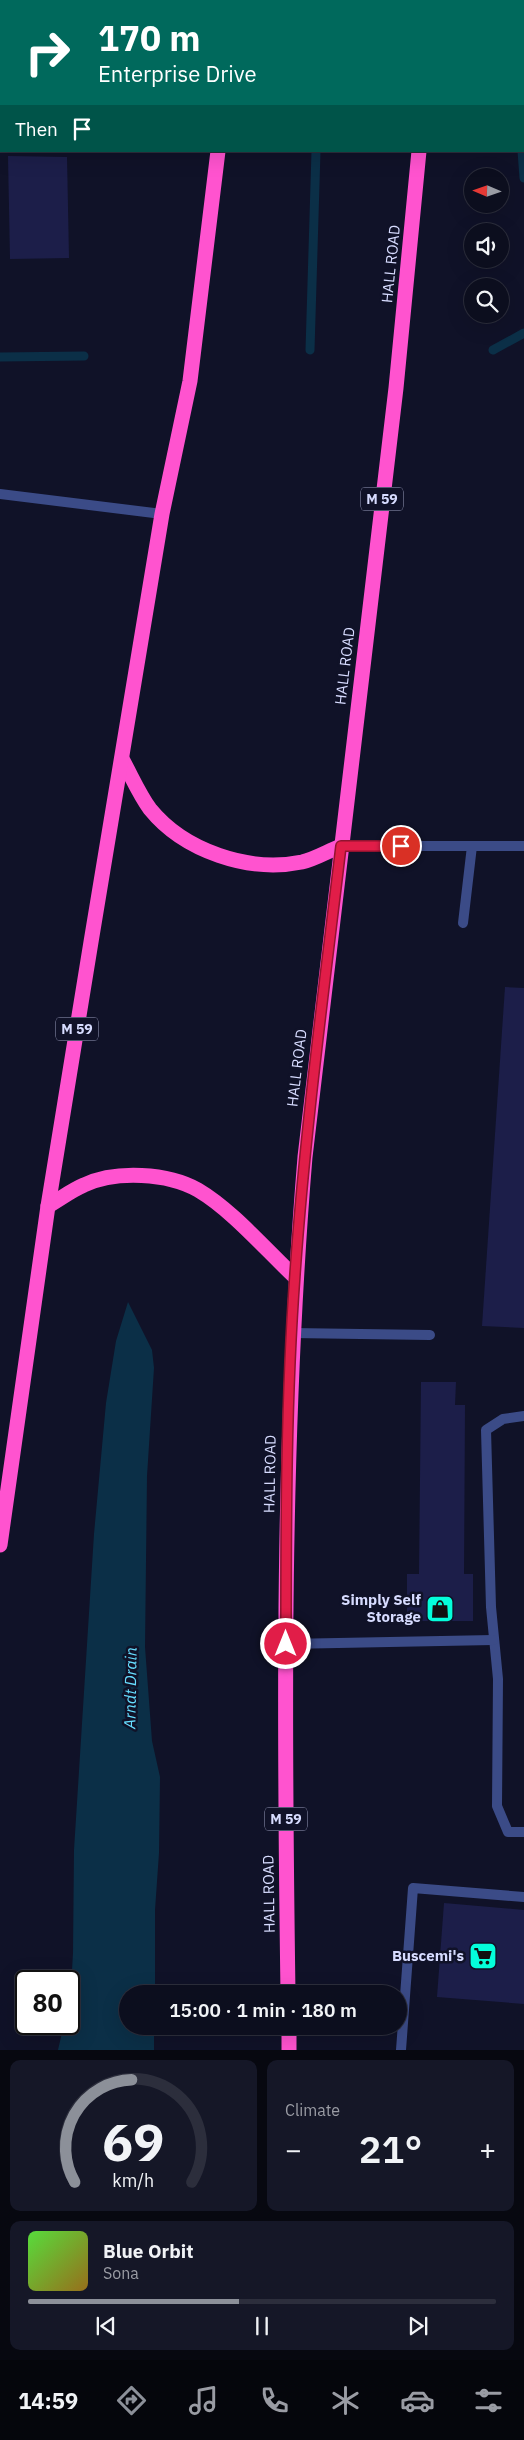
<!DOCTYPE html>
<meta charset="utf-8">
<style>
:root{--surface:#0c0e1e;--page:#151727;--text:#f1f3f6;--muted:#9a9ca4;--line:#2c2e3c;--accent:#8c9099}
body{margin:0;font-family:"IBM Plex Sans",sans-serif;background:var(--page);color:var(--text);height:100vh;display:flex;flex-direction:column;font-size:19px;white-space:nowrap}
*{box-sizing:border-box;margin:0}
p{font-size:16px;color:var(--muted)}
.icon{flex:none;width:28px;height:28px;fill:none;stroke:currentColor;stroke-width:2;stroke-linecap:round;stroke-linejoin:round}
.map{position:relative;height:2050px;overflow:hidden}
.details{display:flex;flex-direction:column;gap:10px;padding:10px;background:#070810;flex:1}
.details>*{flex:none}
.banner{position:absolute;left:0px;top:0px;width:525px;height:152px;box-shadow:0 5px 20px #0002,0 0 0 1px var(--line);background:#00695c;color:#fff;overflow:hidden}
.needle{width:32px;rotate:272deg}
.controls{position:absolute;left:464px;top:168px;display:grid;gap:10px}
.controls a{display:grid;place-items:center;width:45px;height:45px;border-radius:50%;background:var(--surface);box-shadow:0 5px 20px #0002,0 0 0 1px var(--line);font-size:25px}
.speed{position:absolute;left:15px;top:1970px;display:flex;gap:10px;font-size:25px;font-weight:700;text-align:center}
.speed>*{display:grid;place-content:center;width:65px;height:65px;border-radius:50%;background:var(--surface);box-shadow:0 5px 20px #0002,0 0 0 1px var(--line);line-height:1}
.speed .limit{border:2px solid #111;border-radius:8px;background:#fff;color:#111}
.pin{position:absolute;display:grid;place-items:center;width:42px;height:42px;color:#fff;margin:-21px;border:2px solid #fff;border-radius:50%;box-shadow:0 1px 5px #0007}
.me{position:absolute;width:55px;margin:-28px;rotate:0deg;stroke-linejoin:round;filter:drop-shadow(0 0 4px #0008)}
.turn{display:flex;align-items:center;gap:18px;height:105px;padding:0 15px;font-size:22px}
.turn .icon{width:65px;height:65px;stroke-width:2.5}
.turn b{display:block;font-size:35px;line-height:42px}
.then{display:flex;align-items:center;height:48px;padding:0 15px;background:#0003;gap:10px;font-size:19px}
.big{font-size:38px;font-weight:600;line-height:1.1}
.details .card{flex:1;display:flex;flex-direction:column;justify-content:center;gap:8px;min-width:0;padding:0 18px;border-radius:10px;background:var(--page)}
.details .dial{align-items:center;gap:0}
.dial svg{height:130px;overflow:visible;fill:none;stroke:var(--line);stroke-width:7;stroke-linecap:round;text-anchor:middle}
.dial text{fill:var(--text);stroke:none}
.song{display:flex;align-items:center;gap:15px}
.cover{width:60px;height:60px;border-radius:8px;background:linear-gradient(135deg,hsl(110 70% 55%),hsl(40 70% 35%))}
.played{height:5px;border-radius:2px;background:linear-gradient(90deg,var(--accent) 45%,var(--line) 45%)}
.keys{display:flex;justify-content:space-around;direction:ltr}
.heat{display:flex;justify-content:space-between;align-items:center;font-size:28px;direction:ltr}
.details .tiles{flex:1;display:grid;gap:10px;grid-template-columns:1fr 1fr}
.card:last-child{grid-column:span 2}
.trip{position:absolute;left:119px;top:1985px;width:288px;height:50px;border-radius:25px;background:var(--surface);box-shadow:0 5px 20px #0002,0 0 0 1px var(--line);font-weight:600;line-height:50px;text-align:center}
.tab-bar{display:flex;height:80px;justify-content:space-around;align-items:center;background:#05060c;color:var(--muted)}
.tab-bar .icon{width:35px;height:35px}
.tab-bar .active{color:var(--accent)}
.tab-bar b{font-size:22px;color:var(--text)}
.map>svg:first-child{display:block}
.water{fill:#0b2f47}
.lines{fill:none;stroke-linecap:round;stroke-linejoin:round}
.stream{stroke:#0b2f47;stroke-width:9}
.building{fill:#1c1e49}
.lane{stroke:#3b4b87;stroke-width:10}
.street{stroke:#3b4b87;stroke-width:10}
.highway{stroke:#ff53cf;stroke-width:15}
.route-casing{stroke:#92132f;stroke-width:12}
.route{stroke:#e11d48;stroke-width:9}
.labels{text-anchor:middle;stroke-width:5;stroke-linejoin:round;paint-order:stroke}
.shield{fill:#101228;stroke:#9b9fbe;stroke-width:1}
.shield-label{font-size:14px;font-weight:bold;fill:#d7dcff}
.street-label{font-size:15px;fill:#d7dcff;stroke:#101228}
.poi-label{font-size:15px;font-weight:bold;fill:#d7dcff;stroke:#101228;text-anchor:end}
.water-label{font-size:16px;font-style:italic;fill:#6df;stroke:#101228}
</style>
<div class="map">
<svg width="524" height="2050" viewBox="0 0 524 2050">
<rect width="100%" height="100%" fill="#101228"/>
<path class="water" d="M128,1302l24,48 2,18 -7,108 -2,171 7,94 8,36 -1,76 -4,57v84h-27v32h26v24h-96l6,-26h5l4,-71 1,-103 20,-316 12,-131 10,-62z"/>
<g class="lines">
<g class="stream">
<path d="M321,1v-1"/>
<path d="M524,84v-3"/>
<path d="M522,151l2,27"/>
<path d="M310,350l6,-199"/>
<path d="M493,350l31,-17"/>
<path d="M0,357l84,-1"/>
</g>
</g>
<g class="building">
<path d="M8,156l59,1 2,101 -59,1z"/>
<path d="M505,987l19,1v340l-42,-2z"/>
<path d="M421,1382h35l-1,23h10l-1,169h9v47h-66v-47h12z"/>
<path d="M444,1903l80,7v94l-87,-7z"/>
</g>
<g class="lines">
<g class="lane">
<path d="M0,95h1"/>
<path d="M0,494l162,20"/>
<path d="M463,923l9,-77"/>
<path d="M292,1333l138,2"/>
<path d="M524,1416l-21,3 -17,11 5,177 7,72 -1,127 11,26h16"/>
<path d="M286,1644l207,-4"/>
<path d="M401,2050l12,-162 111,9"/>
</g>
<path class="street" d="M341,846h183"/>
<g class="highway">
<path d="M231,1v-1"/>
<path d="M435,1v-1"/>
<path d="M122,759c9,16 17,35 28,50 34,42 99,64 152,53 13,-3 26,-11 39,-16"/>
<path d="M48,1206c12,-7 24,-16 36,-21 32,-15 84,-12 114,5 34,20 68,60 97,87"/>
<path d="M0,1545l48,-339 43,-264 71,-428 28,-133 28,-230"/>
<path d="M288,1994c-4,-280 -6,-559 17,-837l91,-769 23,-237"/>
<path d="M289,2026v24"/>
</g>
</g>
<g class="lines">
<defs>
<path id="route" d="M286,1644c0,-123 0,-247 9,-370 10,-143 29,-285 46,-428h60"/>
</defs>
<use href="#route" class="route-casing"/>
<use href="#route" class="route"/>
</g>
<defs>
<symbol id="shop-square" viewBox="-11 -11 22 22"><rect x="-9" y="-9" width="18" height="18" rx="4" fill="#04fedb" stroke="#101228"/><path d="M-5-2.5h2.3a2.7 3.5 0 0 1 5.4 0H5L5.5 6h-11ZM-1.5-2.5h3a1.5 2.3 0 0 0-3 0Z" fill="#111"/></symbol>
<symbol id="supermarket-square" viewBox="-11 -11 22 22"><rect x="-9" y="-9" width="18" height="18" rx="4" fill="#04fedb" stroke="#101228"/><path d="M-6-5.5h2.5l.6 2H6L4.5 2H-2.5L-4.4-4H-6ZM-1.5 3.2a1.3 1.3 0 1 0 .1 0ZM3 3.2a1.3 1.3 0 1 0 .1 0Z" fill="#111"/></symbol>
</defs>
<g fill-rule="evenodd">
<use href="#shop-square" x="424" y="1593" width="32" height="32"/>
<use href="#supermarket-square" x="467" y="1940" width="32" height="32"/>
</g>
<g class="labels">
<g class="shield">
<rect x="361" y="487.5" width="42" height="23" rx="4"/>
<rect x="56" y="1017.5" width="42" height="23" rx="4"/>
<rect x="265" y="1807.5" width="42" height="23" rx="4"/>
</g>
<g class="shield-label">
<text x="382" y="504">M 59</text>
<text x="77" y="1034">M 59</text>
<text x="286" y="1824">M 59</text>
</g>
<g class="street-label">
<text transform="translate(391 264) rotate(-84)" y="5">HALL ROAD</text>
<text transform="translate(345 666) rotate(-83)" y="5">HALL ROAD</text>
<text transform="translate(297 1068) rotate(-83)" y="5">HALL ROAD</text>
<text transform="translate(270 1474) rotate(-89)" y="5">HALL ROAD</text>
<text transform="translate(269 1894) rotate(-91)" y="5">HALL ROAD</text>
</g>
<g class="poi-label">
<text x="421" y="1605">Simply Self<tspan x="421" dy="17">Storage</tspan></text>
<text x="464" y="1961">Buscemi's</text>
</g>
<g class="water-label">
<text transform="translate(130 1688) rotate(-89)" y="6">Arndt Drain</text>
</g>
</g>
</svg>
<div class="controls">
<a><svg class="needle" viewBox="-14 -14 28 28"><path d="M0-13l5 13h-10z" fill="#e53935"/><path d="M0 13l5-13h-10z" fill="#9a9ca4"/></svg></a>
<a><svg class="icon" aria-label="sound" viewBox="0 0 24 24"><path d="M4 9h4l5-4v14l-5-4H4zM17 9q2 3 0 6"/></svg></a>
<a><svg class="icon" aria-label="search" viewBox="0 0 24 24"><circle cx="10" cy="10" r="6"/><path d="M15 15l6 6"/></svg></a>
</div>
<div class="speed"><div class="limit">80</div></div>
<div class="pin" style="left:401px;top:846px;background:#d93025"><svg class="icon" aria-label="arrive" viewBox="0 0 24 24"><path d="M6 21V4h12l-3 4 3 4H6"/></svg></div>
<svg class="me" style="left:286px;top:1644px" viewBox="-20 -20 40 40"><circle r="17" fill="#e11d48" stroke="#fff" stroke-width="3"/><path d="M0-11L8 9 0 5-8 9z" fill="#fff"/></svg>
<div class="trip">15:00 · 1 min · 180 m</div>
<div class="banner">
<div class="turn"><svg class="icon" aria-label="right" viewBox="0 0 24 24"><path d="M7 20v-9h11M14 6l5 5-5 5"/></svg><div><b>170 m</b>Enterprise Drive</div></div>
<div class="then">Then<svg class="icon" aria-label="arrive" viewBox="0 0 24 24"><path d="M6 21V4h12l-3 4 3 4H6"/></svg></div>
</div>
</div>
<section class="details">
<div class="tiles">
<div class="card dial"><svg viewBox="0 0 100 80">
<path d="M14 69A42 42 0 1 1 86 69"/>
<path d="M14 69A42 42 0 0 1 49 6" stroke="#8c9099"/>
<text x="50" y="56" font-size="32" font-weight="700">69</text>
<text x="50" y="72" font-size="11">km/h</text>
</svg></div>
<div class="card"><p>Climate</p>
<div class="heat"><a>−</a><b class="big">21°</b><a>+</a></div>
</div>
<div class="card">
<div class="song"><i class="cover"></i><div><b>Blue Orbit</b><p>Sona</p></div></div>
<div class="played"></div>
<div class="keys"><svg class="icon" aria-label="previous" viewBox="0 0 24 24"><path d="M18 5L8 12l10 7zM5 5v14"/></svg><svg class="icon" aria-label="pause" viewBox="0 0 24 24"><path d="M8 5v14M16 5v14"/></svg><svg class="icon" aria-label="next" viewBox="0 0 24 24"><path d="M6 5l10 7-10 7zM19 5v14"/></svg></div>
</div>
</div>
</section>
<nav class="tab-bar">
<b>14:59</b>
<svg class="icon active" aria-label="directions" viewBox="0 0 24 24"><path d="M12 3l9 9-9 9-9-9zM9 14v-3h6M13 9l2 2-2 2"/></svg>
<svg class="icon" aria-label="music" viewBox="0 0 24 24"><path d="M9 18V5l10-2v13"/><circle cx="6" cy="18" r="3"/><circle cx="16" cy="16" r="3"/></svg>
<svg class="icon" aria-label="phone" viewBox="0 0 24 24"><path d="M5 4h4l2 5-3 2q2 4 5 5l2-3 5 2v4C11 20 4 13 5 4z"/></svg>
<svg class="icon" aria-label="climate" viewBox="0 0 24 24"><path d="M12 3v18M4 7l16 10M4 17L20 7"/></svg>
<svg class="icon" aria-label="car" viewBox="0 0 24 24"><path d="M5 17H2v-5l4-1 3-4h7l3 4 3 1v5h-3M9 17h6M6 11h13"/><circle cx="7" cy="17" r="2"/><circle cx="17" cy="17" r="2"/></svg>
<svg class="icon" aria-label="filters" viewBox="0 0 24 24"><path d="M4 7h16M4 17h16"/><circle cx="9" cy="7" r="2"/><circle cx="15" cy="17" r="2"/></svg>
</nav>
